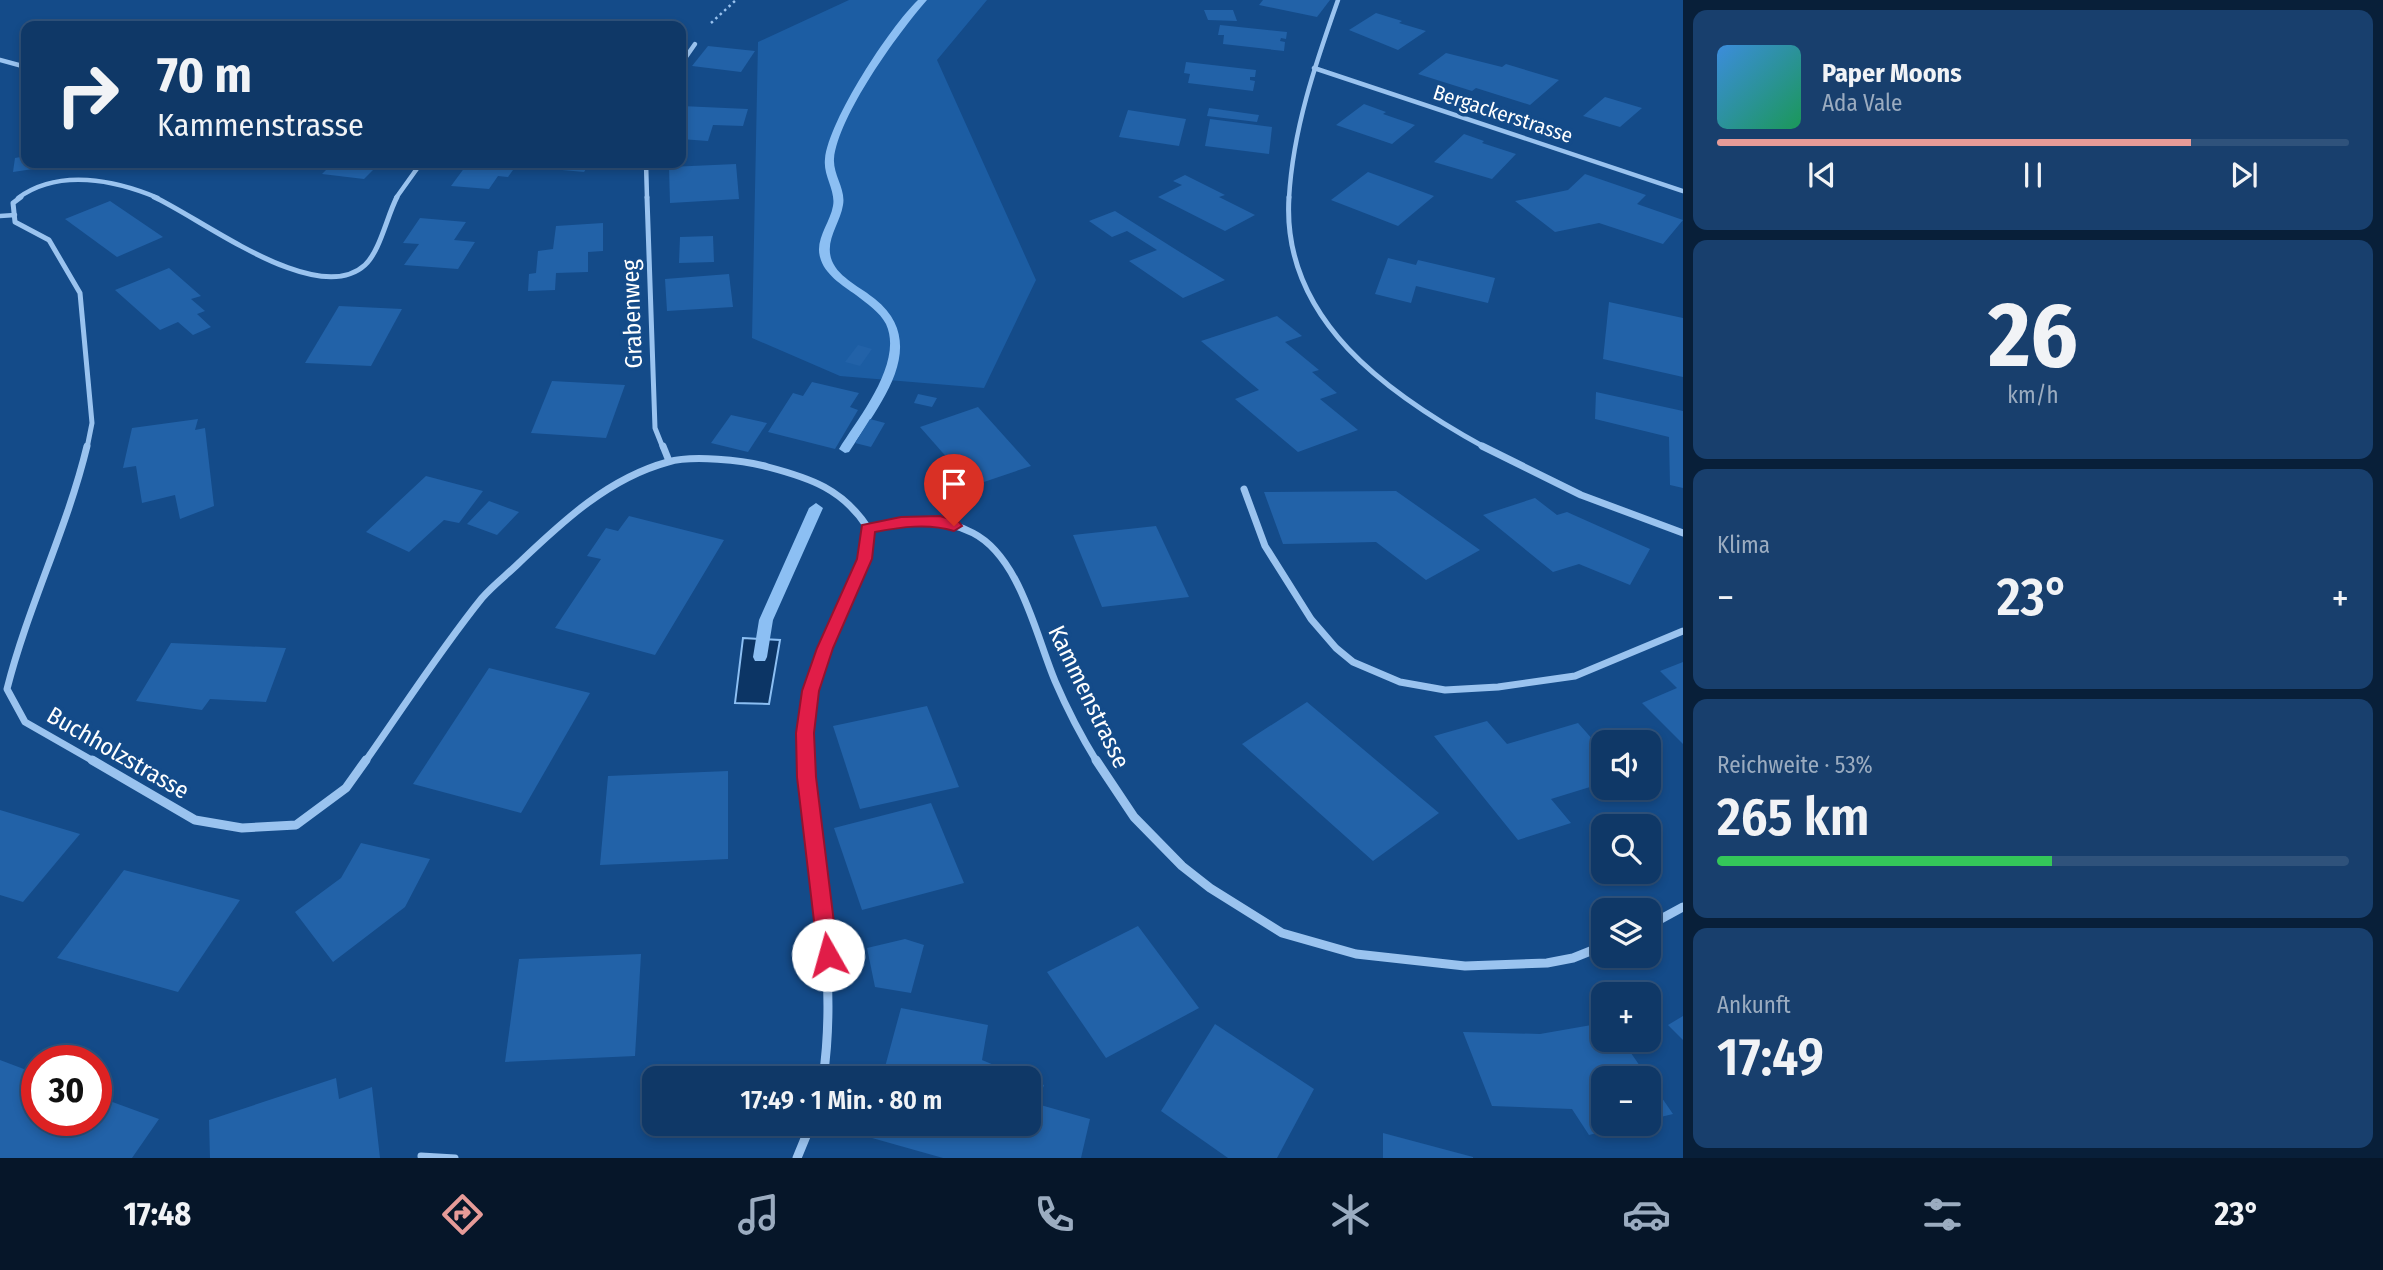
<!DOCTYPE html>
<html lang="de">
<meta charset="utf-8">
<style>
:root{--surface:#0f3867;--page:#183f6d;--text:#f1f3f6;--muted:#9bacc0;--line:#2f527b;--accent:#e69b98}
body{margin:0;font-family:"Fira Sans Condensed",sans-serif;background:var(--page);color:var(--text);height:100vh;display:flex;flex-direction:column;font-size:26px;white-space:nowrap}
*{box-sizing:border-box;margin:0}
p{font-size:23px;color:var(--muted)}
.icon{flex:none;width:38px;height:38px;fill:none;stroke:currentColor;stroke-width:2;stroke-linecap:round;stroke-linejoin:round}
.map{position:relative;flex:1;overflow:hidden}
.side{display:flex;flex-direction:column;gap:10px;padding:10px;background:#081f39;width:700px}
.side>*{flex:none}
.guide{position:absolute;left:21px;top:21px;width:665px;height:147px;border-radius:14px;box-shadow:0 4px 10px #0003,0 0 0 2px var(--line);background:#0f3867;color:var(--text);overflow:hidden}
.tools{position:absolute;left:1591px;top:730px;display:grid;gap:14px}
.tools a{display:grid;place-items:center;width:70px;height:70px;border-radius:14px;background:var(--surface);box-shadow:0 4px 10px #0003,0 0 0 2px var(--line);font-size:35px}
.speed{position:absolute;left:21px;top:1045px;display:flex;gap:14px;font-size:35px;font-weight:700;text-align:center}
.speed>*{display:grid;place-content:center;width:91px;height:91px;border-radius:50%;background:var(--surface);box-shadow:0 4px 10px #0003,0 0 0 2px var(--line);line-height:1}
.speed .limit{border:10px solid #d22;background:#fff;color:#111}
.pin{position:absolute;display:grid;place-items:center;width:60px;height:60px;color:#fff;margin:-72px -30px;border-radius:50% 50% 50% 0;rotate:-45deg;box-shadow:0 0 7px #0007}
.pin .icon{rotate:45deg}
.me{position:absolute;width:77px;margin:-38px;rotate:353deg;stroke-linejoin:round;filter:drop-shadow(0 0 5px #0008)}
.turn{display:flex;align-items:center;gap:24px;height:147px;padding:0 21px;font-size:32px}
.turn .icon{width:91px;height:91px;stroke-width:2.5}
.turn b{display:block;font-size:49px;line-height:60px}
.big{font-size:52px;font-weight:600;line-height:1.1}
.side .card{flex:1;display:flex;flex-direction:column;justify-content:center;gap:10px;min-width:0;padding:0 24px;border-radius:14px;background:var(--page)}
.side .dial{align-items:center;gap:0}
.dial b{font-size:91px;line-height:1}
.song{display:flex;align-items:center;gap:21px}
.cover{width:84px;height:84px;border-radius:10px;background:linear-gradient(135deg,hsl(210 70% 55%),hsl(150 70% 35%))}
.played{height:7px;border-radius:4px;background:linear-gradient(90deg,var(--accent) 75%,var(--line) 75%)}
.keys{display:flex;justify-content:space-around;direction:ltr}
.heat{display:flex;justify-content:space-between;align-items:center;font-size:38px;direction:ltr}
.charge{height:10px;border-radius:5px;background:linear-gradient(90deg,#34c759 53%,var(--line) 0)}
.trip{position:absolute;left:642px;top:1066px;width:399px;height:70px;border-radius:14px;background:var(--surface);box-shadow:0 4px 10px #0003,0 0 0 2px var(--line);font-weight:600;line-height:70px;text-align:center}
.tabs{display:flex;height:112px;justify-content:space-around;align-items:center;background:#061629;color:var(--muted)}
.tabs .icon{width:49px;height:49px}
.tabs .selected{color:var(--accent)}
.tabs b{font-size:32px;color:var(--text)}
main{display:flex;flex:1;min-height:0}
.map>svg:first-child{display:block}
.green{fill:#1c5da3}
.water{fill:#0c3565;stroke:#8cbff3;stroke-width:2}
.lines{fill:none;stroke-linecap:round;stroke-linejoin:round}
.stream{fill:#8cbff3;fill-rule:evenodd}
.building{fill:#2262a8}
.path{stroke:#9ac3ef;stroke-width:2.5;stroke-dasharray:2.5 3.5;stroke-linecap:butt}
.service-far1{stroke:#9ac3ef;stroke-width:4.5}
.service{stroke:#9ac3ef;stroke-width:7}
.minor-far3{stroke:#9ac3ef;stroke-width:4.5}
.minor-far2{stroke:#9ac3ef;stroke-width:5}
.minor-far1{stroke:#9ac3ef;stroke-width:7}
.minor{stroke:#9ac3ef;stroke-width:9}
.route{fill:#e11d48;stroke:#92132f;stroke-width:2}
.labels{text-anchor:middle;stroke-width:7;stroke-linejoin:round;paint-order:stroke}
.far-street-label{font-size:21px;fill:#fff;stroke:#144b89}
.street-label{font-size:24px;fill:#fff;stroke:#144b89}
</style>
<main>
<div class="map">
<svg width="1683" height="1158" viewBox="0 0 1683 1158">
<rect width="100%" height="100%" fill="#144b89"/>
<path class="green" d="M849,0h138l-50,60 99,220 -52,108 -144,-12 -88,-38 6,-296z"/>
<path class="water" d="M743,638l37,2 -11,64 -34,-1z"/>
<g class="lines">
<g class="stream">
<path d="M918,0h9c-29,33 -89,116 -93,159 -1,16 12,30 9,46 -3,19 -19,36 -11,56 7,17 30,27 43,38 57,46 3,107 -26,153l-4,1 -6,-4c19,-31 65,-86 47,-125 -6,-12 -20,-21 -30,-29 -14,-10 -32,-21 -36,-38 -5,-18 10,-34 13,-51 3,-16 -10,-30 -8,-47 4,-39 64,-131 93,-159z"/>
<path d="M816,503l7,5 -50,112 -6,37 -2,4h-10l-2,-4 6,-37 50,-112z"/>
</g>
</g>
<g class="building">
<path d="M1263,0h67l-13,17 -58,-12z"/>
<path d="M1204,10h29l4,11 -29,-1z"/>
<path d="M1376,13l26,8 -3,2 27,8 -28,19 -49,-20z"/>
<path d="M1220,25l67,7 -1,7 -5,-1 -1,3 5,1 -1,9 -61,-7 1,-9h-6z"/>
<path d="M708,46l47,5 -14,21 -49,-6z"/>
<path d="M1446,53l56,14 4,-3 53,16 -29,25 -54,-17 -4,3 -54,-17z"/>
<path d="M1186,62l70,8 -1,7h-5v3l5,1 -2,10 -65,-8 2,-9 -6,-1z"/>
<path d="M1605,97l37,11 -22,19 -37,-11z"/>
<path d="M1364,104l22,8 -3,2 32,11 -23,19 -56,-19z"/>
<path d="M681,106l67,3 -5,17 -30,-1 -5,16 -27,-2z"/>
<path d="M1209,108l50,7 -2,7 -50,-6z"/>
<path d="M1128,110l58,9 -7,27 -60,-9z"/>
<path d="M1210,119l62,8 -3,27 -64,-8z"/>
<path d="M1464,134l20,7 -2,2 34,11 -24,25 -58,-17z"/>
<path d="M26,156v7h22l-1,4 -34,5 2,-14z"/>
<path d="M278,163h102l-16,16 -42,-5 4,-4z"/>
<path d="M468,163h50l-10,14 -10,-1 -9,13 -38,-3z"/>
<path d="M555,163h35l-6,9 -33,-3z"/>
<path d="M736,164l3,35 -69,4 -1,-36z"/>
<path d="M1368,172l66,24 -36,30 -67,-26z"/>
<path d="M1585,174l61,21 -9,9 46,16 -20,24 -64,-21 -44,9 -40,-31 53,-11z"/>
<path d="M1185,175l40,20 -6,2 36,18 -30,16 -67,-34 24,-12 -9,-4z"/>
<path d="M110,201l53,36 -46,20 -52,-38z"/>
<path d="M1115,211l60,38 50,31 -42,18 -54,-37 28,-11 -30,-19 -15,6 -23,-16z"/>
<path d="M420,218l46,4 -12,18 21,2 -17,27 -54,-4 15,-21 -16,-1z"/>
<path d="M603,223v28l-15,1v20l-32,1 -1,17 -27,1 1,-17 7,-1 2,-22 15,-2 3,-23z"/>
<path d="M713,236l1,26 -35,1 1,-26z"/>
<path d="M1388,258l28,7 2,-5 77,18 -7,25 -72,-17 -5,17 -36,-9z"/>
<path d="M169,268l32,28 -10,3 14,12 -8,3 14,13 -18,8 -15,-13 -18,8 -45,-40z"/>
<path d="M729,274l4,33 -66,4 -2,-32z"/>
<path d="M1609,302l74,16v59l-80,-18z"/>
<path d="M339,306l63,3 -31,57 -66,-3z"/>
<path d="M1277,316l25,20 -17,6 34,28 -7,2 25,21 -17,6 38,31 -60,22 -63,-53 24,-9 -58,-49z"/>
<path d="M858,345l14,4 -12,17 -15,-4z"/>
<path d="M552,381l73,4 -19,53 -75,-5z"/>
<path d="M812,382l47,11 -9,14 8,3 -23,39 -67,-17 25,-39 10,3z"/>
<path d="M1596,392l87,19v77l-13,-3 -1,-48 -74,-18z"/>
<path d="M918,394l19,4 -5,9 -18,-4z"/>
<path d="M978,407l53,59 -59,20 -52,-59z"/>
<path d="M731,415l36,8 -19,29 -37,-9z"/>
<path d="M198,419l-3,11 10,-2 9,78 -34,13 -5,-24 -33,8 -6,-37 -13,2 9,-40z"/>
<path d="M870,419l15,4 -14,24 -16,-4z"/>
<path d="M426,476l57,15 -24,32 -15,-3 -35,32 -43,-20z"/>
<path d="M1396,491l84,59 -54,30 -50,-38 -93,2 -19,-52z"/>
<path d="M1535,498l22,17 10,-3 83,37 -20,36 -51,-21 -26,8 -70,-57z"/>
<path d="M489,501l30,11 -22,23 -30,-11z"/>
<path d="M629,516l95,24 -69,115 -100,-27 46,-69 -14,-3 19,-28 12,3z"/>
<path d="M1156,526l33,71 -87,10 -29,-72z"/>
<path d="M171,643l115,5 -20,54 -56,-3 -8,11 -66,-9z"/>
<path d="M1683,662v82l-41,-41 35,-15 -17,-17z"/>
<path d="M489,668l101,25 -69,120 -108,-29z"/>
<path d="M1307,702l132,111 -66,48 -131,-117z"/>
<path d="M927,706l32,81 -99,22 -27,-83z"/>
<path d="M1487,721l20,23 71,-21 25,28v32l-52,16 20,24 -53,17 -84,-104z"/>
<path d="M728,771v88l-128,6 8,-89z"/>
<path d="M931,803l33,80 -102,27 -28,-82z"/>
<path d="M0,810l80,24 -57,68 -23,-7z"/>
<path d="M361,843l69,16 -25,48 -72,55 -38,-50 46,-34z"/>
<path d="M124,870l116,30 -62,92 -121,-34z"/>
<path d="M1138,926l61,82 -93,50 -59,-86z"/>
<path d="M905,939l19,6 -13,48 -36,-6 -8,-39z"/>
<path d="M641,954l-6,102 -130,6 14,-103z"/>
<path d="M901,1008l87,17 -6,35 43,18h-143z"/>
<path d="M1683,1016v24l-15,-15z"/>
<path d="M1603,1023v17h19l51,74 -25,6v-42h-45v46h29l-43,11 -17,-26 -80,-3 -29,-74 77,2z"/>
<path d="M1215,1024l99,65 -37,69h-49l-67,-47z"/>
<path d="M0,1060l37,14v46h59v-24l63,23 -27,39h-132z"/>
<path d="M336,1078l3,21 33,-12 8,71h-170l-1,-38z"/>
<path d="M1029,1079l15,6 -7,19 53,15 -9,39h-138l-78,-22 4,-12h160z"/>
<path d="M1383,1133l90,24v1h-90z"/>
</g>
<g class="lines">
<path class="path" d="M711,23l25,-23"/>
<path class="service-far1" d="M0,216l15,-1"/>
<path class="service" d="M421,1156l34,2"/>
<g class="minor-far3">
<path d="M0,60l26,7"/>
<path d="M681,64l14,-20"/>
<path d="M1314,68l369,123"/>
<path d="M646,163l1,35"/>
<path d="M18,198c41,-30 97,-18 140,0"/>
<path d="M396,198l25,-35"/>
<path d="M1289,198c4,-69 26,-133 49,-198"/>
</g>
<g class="minor-far2">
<path d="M21,197l-8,6 2,19 34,18 31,53 12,130 -5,25"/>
<path d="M154,197c47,21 163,112 211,68 15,-14 22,-49 32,-68"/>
<path d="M647,197l8,231 8,20"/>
<path d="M1289,197c-8,123 100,198 197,251"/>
</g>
<g class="minor-far1">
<path d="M87,446c-20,83 -59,160 -80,243l18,33 70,40"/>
<path d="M663,446l6,15"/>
<path d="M1482,446l99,49 102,38"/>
<path d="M1244,489l21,57 46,73 25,29 17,14 47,20 45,8 53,-3 77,-11 108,-45"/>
<path d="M868,528c35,-6 72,-12 105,5 47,24 63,103 82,148 12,28 26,55 42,81"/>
<path d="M365,762c38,-54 75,-112 117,-164 11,-13 26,-24 38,-36 43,-41 89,-84 148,-100 24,-7 75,-2 100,5 42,11 75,22 100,61"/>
<path d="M806,762c-1,-31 0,-62 10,-91 18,-49 47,-90 52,-143"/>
</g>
<g class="minor">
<path d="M92,760l103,60 47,8 54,-3 50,-37 20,-28"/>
<path d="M806,760c6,108 33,210 17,318"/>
<path d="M1096,760l38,57 48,49 28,22 72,45 74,21 109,12 82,-3 26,-5 30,-12"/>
<path d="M1648,926l35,-19"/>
<path d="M797,1158l14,-34"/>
</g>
</g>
<path class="route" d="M940,516l19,6 3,4 -8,5c-26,-8 -53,-4 -79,1l-3,27 -39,89 -14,43 -5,42 2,44 22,178 -3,7 -7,2 -7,-2 -3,-7 -21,-178 -1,-44 6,-42 15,-43 40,-89 5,-34 39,-8z"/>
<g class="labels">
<g class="far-street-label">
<text transform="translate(1503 114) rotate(18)" y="7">Bergackerstrasse</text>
</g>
<g class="street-label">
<text transform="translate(632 314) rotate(-92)" y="8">Grabenweg</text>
<text transform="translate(1089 697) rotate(64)" y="8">Kammenstrasse</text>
<text transform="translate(118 753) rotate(30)" y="8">Buchholzstrasse</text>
</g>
</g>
</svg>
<div class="tools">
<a><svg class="icon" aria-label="sound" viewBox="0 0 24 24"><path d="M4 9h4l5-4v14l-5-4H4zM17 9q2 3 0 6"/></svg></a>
<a><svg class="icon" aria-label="search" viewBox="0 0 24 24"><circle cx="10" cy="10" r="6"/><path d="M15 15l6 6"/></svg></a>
<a><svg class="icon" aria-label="layers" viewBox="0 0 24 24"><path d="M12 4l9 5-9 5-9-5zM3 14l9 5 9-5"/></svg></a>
<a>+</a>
<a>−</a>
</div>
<div class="speed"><div class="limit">30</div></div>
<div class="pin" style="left:954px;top:526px;background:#d93025"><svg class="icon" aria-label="arrive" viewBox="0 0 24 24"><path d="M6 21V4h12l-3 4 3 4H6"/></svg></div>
<svg class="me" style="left:828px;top:955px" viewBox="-20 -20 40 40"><circle r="19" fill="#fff"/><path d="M0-13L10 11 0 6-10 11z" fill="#e11d48"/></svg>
<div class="trip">17:49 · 1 Min. · 80 m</div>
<div class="guide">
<div class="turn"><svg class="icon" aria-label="right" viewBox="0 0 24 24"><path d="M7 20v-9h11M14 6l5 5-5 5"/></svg><div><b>70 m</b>Kammenstrasse</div></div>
</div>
</div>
<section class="side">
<div class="card">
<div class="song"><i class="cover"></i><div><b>Paper Moons</b><p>Ada Vale</p></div></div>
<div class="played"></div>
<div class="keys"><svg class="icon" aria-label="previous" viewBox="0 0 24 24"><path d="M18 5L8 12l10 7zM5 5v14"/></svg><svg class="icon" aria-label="pause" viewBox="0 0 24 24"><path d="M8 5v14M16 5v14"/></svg><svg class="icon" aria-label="next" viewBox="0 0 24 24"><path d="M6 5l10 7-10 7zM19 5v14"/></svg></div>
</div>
<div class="card dial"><b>26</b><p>km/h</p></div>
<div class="card"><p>Klima</p>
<div class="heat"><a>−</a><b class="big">23°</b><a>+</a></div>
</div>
<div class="card"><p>Reichweite · 53%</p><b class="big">265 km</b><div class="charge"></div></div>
<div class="card"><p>Ankunft</p><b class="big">17:49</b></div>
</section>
</main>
<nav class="tabs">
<b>17:48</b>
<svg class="icon selected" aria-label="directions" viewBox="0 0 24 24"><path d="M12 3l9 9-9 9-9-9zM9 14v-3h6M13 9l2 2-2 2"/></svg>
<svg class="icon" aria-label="music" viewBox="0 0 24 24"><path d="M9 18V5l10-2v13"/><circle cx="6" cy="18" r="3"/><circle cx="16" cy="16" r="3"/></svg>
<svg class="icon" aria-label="phone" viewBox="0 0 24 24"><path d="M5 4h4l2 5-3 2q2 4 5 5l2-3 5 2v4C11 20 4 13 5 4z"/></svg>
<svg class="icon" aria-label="climate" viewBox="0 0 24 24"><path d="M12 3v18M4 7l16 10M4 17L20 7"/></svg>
<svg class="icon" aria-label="car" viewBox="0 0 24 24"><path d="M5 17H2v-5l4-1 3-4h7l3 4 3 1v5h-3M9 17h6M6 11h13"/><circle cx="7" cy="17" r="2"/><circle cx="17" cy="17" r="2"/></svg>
<svg class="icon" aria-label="filters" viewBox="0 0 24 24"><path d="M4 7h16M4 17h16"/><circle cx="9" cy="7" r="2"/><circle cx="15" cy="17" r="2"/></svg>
<b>23°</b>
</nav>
